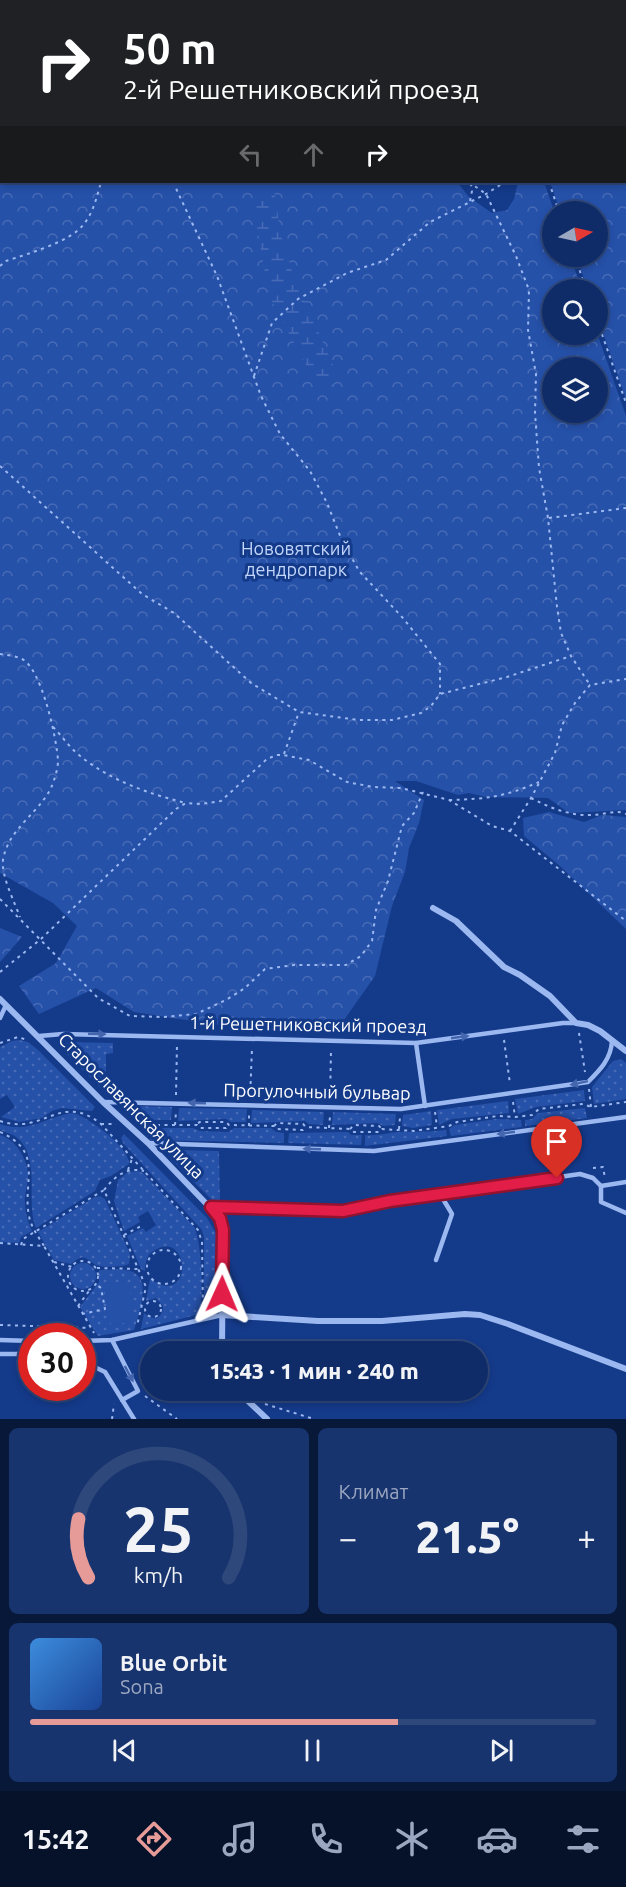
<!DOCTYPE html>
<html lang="ru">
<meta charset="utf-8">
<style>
:root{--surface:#0f2c68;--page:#18346e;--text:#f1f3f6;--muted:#9ba7c0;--line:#2f487c;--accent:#e69b98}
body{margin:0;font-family:Ubuntu,sans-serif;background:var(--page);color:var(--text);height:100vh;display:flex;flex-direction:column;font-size:22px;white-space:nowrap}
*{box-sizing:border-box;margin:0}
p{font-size:20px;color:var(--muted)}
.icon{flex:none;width:33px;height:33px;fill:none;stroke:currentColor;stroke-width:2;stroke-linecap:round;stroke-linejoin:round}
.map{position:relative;height:1419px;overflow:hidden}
.side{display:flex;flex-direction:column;gap:9px;padding:9px;background:#081839;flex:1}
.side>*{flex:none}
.hud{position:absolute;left:0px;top:0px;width:627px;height:183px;box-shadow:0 3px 9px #0003,0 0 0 2px var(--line);background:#202124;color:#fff;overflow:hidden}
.needle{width:39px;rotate:81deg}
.fabs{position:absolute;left:542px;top:201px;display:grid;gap:12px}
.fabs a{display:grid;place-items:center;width:66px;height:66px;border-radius:50%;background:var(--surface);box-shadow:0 3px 9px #0003,0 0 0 2px var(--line);font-size:30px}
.speed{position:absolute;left:18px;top:1323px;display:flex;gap:12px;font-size:30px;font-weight:700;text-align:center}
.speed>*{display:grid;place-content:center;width:78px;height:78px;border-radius:50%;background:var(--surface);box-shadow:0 3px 9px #0003,0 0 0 2px var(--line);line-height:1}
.speed .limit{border:9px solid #d22;background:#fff;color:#111}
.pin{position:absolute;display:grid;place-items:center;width:51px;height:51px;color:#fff;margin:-62px -26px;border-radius:50% 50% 50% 0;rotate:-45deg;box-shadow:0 0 6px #0007}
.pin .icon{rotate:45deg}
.me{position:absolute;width:66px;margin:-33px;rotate:1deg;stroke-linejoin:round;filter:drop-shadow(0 0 4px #0008)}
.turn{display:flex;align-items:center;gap:21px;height:126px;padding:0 24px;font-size:27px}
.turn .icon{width:78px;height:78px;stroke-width:2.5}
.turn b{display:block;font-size:42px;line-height:51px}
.lanes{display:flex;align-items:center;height:57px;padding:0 24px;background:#0003;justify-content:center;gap:30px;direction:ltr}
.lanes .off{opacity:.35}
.big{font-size:45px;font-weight:800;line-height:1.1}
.side .tile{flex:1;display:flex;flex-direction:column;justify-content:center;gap:9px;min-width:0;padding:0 21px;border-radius:9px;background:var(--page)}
.side .dial{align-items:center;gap:0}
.dial svg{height:156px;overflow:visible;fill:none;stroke:var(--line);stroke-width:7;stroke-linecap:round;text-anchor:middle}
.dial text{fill:var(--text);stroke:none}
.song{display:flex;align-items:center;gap:18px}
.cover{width:72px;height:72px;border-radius:9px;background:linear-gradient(135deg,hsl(210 70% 55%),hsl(220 70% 35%))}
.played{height:6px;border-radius:3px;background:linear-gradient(90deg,var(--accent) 65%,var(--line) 65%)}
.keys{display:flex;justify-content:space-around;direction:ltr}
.heat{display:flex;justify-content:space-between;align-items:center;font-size:33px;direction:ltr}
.side .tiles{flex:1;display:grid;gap:9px;grid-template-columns:1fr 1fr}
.tile:last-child{grid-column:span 2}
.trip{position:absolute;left:140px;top:1341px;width:348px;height:60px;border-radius:30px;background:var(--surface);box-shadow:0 3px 9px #0003,0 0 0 2px var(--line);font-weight:800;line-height:60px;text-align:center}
.dock{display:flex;height:96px;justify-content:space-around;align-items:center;background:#06122a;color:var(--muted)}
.dock .icon{width:42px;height:42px}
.dock .on{color:var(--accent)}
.dock b{font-size:27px;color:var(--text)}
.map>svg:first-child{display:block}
.green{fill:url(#green-dots)}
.forest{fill:url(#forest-crowns);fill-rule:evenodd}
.wetland{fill:url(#wetland-marsh)}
.pitch{fill:#2651a9}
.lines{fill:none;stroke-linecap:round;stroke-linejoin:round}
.path{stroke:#9cb8f0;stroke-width:2;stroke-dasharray:3 4.5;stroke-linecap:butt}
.service{stroke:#9cb8f0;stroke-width:4.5}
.minor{stroke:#9cb8f0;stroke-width:6}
.oneway{fill:#4466ae}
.route-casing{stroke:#92132f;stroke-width:15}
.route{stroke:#e11d48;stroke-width:10}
.labels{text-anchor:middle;stroke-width:6;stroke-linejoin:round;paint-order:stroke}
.park-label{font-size:18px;fill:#c2d5fb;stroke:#143a8a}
.street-label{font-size:18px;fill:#fff;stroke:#143a8a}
</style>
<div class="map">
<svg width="626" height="1419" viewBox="0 0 626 1419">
<defs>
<pattern id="green-dots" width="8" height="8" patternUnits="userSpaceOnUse" patternTransform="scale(1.5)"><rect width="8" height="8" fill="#2651a9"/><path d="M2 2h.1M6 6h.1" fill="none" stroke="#476bb6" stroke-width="1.8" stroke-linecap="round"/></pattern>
<pattern id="forest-crowns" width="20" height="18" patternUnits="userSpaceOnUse" patternTransform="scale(1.5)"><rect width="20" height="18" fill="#2651a9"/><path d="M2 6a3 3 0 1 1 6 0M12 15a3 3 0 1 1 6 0" fill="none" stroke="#476bb6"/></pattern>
<pattern id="wetland-marsh" width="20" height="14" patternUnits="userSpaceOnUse" patternTransform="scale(1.5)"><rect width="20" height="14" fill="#2651a9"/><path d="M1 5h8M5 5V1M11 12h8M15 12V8" fill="none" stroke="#476bb6"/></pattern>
</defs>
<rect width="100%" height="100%" fill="#143a8a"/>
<g class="green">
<path d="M19,1040l9,2 10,8 57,57 -3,4 -30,-3 -10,3 -10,7 -23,4 -18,-5 14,-10 -8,-12 -7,4v-52l12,-6z"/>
<path d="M68,1042l45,1v10l-7,1v29l7,1v9h-7l-41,-41v-7z"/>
<path d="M621,1059l5,4v36l-32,5 -2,-17 21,-26z"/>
<path d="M584,1090l1,11 -49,6 -18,7 -3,-15z"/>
<path d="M508,1101l1,12 -57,6 -13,6 -2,-15z"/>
<path d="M134,1106l38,1 -1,13h-24z"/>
<path d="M179,1108l68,1 -1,13h-15l-5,-3 -48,2z"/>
<path d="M585,1108l2,10 -62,8v-6l7,-1 6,-6z"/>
<path d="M252,1110l72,2 -1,13 -14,-1 -4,-3 -54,2z"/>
<path d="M431,1111l1,14 -19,3 -11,-2 1,-11z"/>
<path d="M333,1112l63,2 -1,11 -11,1 -7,-3 -45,2z"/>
<path d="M73,1113c16,4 57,35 56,51l-18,12 -11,4 -5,11 -59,37c-11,-28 7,-75 -23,-93 -4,-2 -9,-3 -13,-5v-6c31,10 44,-7 73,-11z"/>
<path d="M496,1119l25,1 1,7 -71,9 -2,-7 6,-4z"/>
<path d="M150,1128h43l7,3 28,1 6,-4h37l5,4 8,1v10l-134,-3z"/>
<path d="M446,1130l1,6 -82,10v-11c12,1 22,-2 33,-3 16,0 31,0 48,-2z"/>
<path d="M348,1132l3,3h11l-1,10 -73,-2 1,-10z"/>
<path d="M124,1134l83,84 9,15 2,67c-3,9 -5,12 -14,16v-78l-2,-8 -79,-87 -2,-5z"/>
<path d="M0,1135c16,5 27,23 28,40 0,10 -4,19 -3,29 0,9 3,18 7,27l-11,6 -2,6 -19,-1z"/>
<path d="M173,1150l46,1 1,52 -8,-3 -41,-41 -1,-4z"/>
<path d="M138,1171l5,2 51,54c8,14 9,69 6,86l-4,2 -55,14 3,-16c9,9 19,6 19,-7l-7,-8 -10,3 4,-22c44,30 40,-50 5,-29 -8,4 -10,12 -10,21l-4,-2 -14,-33 16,-8 3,4 10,-7 -8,-14 -10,6 2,5 -16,9 -10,-30 4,-21 10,-8z"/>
<path d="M100,1196l5,3 25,55 -1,10c-5,3 -28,4 -33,1 -12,-7 -11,-12 -25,-1l-17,-4 -16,-28 57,-35z"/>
<circle cx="83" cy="1276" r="13"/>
<path d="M99,1270c10,0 25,-2 34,2 19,9 5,44 1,58l-36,6 -18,-29 19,-25z"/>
</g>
<g class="forest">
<path d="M0,0h366v1l-364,1v180h455l12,15 23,16 15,-3 7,-11 4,-16 26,-1 10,29 -2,1v44l18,1 12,32 -30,1v44l45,-1 29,83v394l-57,3 -21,-15 -62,-1 -17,-4 -11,2 -42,-14h-21l29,19 -5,23 -10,25 -4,24 -13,34 -17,70 -31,44 -10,7 -15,2 -87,-2 -98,-15 -38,-24 -57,26 -20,-28 37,-23 21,-37 -24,-23 -53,-30zM552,368h45v44h-45z"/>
<path d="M626,138v261l-29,-83v-26l-9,-1 -12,-32 21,-1v-44l-37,-1 -10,-29h76z"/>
<path d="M549,812l35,10 18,-7 24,2v112l-66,-63 -36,-30 -1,-18z"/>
<path d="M0,928l22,9 -22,25z"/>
</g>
<path class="wetland" d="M265,191h9l7,44 12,40 41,92 -2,29 -26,-31 -37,-69 -16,-92z"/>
<path class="pitch" d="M124,1281l5,4 4,35 -2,2 -19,3 -4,-5 -4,-34 2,-2z"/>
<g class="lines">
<g class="path">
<path d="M58,0l4,2"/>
<path d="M325,0l4,2"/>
<path d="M368,0l1,2"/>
<path d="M482,0v2"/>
<path d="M597,0v2"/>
<path d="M74,2l2,-2"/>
<path d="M188,2l6,-2"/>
<path d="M203,2l1,-2"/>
<path d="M626,112v2"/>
<path d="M173,182l44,94 44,120 19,38 30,37 17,32 14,35 18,33 43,46 38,47v30"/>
<path d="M469,182l17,12 30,62 13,34 -1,40 8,44 -1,39 4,55 9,50 9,89 4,26 10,23 19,29"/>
<path d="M549,182l10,30"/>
<path d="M470,201l2,-10 -1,-7"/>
<path d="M575,256l11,34"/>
<path d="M0,266l6,-5c21,-7 64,-19 77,-36 10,-11 14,-29 18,-43"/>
<path d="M597,320l29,83"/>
<path d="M254,376l18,-53 26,-24 49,-26 39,-13 44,-38 56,-28 19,-12"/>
<path d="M0,466l142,128 32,19 77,70 48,29 60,8h33l29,-7 10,-7 9,-12 67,-17 64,-21"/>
<path d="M549,518l77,-10"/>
<path d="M0,654c7,1 16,2 22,5 20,10 35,81 36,102 0,8 -4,20 -7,27 -13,26 -43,41 -48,72 -2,16 12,43 17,57"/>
<path d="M53,727c9,9 16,20 26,28 30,25 70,39 107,48"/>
<path d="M284,754l15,-42"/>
<path d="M531,798c19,10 39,18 61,17 12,0 24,-6 34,-1"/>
<path d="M449,800c38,-1 55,-3 90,-18"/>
<path d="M510,831l21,-33 24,-45 7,-28 13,-22 15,-18 36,-6"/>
<path d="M0,899l98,99 32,18 33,1 33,-3 30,-14 19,-12 20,-19 29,-4h52l15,-9 11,-15 4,-31 12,-29 14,-55 12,-13 9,-21"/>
<path d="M0,972l41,-33 135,-130 10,-6 15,1 20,-3 46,-42 10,-4h6l26,5 38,22 26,5 28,1 48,12 43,26 18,5 116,90"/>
<path d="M579,1033l6,39"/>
<path d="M504,1040l6,44"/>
<path d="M0,1043l18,-6 9,3"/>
<path d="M589,1089l2,18"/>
<path d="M176,1095l1,-52"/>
<path d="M250,1099l2,-51"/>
<path d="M330,1101l1,-51"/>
<path d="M513,1102l2,15"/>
<path d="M435,1112l2,15"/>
<path d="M0,1121c44,15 60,-30 101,3l97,106 4,12 1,69"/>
<path d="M198,1123l2,-1h26l3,3 45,1 3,3 26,1 3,-3"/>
<path d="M101,1124h14"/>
<path d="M142,1125h55l3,3h26l3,-3"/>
<path d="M175,1125l1,-13"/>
<path d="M249,1126v-13"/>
<path d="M274,1126l3,-3 26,1 3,3 44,2 4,3h25l3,-3 32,2 35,-5 8,-4 41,-6 17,1 17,-2 7,-6 44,-5 8,3 35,-5"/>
<path d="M329,1128l1,-12"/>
<path d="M350,1129l4,-4 25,1 3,3"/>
<path d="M399,1129l1,-12"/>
<path d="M0,1132c45,20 22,49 29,84 2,11 9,20 15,30"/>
<path d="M593,1168l10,-1 2,11"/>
<path d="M128,1170l4,-11"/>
<path d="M104,1190c11,-14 22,-23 40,-19"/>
<path d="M124,1235l19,-10"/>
<path d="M0,1243l44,3 50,87"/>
<path d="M21,1245l2,-6 81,-49 42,97 -9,39"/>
<circle cx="164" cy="1267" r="17"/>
<circle cx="83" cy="1276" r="15"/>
<path d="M54,1262l18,5"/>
<path d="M97,1268l42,1"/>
<circle cx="153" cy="1309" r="8"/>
<path d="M78,1306l11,-15"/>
<path d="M82,1314l23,-5 -4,-21 -5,-4"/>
<path d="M0,1325l90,3"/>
<path d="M145,1396l32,23"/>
<path d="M265,1404l49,15"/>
<path d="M112,1419l2,-15"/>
</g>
<g class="service">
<path d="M0,1018l6,-13"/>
<path d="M39,1036l24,-2 353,9 147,-20h13"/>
<path d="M416,1043l9,63"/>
<path d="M103,1102l298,7 187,-27c12,-12 23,-23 24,-41"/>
<path d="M148,1143l226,8 252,-34"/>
<path d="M601,1186v16l25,11"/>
<path d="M211,1207l132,4 47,-10 190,-27 13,4 8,8 25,-4"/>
<path d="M436,1260l16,-46 -12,-20"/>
<path d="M0,1340l32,1"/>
<path d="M112,1340l26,51 -16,9"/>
<path d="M82,1341l30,-1 110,-25"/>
<path d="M0,1354h32"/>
<path d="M82,1361l23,11 29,47"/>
</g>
<g class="minor">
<path d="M433,908l23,13 48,46 16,8 30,21 26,27 12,2 12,6 26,20"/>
<path d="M0,999l103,103 45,41 72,75 3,12 -1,122"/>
<path d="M222,1315l96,6h64l83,-7 15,1 28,9 118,45"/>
<path d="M228,1390l17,8 22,21"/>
</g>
</g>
<defs><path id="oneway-solid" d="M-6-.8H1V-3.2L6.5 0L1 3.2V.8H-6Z" transform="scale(1.5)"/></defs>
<g class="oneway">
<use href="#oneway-solid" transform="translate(97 1034) rotate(1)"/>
<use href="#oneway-solid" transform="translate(460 1037) rotate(-8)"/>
<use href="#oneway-solid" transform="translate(579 1083) rotate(168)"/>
<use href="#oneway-solid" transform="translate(197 1103) rotate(-178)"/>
<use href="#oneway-solid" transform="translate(506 1133) rotate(172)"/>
<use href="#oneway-solid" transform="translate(312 1149) rotate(-178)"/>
<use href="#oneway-solid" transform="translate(129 1374) rotate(62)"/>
</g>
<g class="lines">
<defs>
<path id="route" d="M222,1294l1,-64 -3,-12 -9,-11 132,4 47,-10 167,-23"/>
</defs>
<use href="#route" class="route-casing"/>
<use href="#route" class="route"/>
</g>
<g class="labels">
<g class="park-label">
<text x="296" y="555">Нововятский<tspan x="296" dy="21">дендропарк</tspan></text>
</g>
<g class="street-label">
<text transform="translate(308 1025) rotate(1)" y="6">1-й Решетниковский проезд</text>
<text transform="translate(317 1092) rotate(1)" y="6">Прогулочный бульвар</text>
<text transform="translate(131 1106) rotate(45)" y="6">Старославянская улица</text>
</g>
</g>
</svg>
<div class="fabs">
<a><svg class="needle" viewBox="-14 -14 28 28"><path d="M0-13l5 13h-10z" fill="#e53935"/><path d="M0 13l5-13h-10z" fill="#9ba7c0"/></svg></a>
<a><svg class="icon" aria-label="search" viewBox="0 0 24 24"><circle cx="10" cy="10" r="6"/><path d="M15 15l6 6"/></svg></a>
<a><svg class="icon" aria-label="layers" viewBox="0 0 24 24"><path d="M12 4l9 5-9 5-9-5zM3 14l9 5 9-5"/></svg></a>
</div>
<div class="speed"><div class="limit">30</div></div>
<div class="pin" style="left:557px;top:1178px;background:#d93025"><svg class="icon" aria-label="arrive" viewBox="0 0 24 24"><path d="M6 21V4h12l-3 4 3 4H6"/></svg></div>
<svg class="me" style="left:222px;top:1294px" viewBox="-20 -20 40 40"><path d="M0-17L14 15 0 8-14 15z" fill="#e11d48" stroke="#fff" stroke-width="4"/></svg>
<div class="trip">15:43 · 1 мин · 240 m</div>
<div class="hud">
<div class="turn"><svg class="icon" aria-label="right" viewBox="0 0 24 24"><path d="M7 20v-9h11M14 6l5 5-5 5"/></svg><div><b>50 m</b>2-й Решетниковский проезд</div></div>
<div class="lanes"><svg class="icon off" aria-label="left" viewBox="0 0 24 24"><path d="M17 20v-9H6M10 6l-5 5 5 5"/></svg><svg class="icon off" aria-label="ahead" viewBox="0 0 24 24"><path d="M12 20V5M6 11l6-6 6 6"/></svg><svg class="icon" aria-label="right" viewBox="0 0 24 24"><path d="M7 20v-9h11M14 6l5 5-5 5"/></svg></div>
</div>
</div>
<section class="side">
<div class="tiles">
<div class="tile dial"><svg viewBox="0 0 100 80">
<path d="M14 69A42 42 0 1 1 86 69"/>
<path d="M14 69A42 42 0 0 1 9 39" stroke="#e69b98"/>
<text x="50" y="56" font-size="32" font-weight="700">25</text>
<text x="50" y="72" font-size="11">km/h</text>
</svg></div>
<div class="tile"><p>Климат</p>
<div class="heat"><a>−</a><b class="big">21.5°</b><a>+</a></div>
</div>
<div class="tile">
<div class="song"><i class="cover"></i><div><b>Blue Orbit</b><p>Sona</p></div></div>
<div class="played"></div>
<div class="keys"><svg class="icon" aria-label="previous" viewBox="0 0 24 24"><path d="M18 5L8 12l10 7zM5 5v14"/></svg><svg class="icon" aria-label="pause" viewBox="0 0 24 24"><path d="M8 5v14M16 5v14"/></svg><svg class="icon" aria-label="next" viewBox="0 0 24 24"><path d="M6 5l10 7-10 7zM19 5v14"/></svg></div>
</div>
</div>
</section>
<nav class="dock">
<b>15:42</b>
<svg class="icon on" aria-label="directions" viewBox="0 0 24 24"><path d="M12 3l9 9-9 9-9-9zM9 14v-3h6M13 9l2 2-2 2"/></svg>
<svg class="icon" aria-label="music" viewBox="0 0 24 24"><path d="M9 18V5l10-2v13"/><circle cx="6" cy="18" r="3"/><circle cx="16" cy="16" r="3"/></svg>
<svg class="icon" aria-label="phone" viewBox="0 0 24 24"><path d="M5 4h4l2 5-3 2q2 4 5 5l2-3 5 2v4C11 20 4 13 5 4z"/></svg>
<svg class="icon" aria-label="climate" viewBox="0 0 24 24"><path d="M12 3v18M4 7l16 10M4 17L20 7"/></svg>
<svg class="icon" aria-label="car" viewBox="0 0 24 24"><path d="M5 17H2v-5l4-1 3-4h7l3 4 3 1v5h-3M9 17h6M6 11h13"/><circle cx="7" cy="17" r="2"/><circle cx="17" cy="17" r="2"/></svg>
<svg class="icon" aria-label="filters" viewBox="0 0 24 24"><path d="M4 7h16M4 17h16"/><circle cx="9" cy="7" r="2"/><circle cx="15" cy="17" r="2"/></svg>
</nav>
